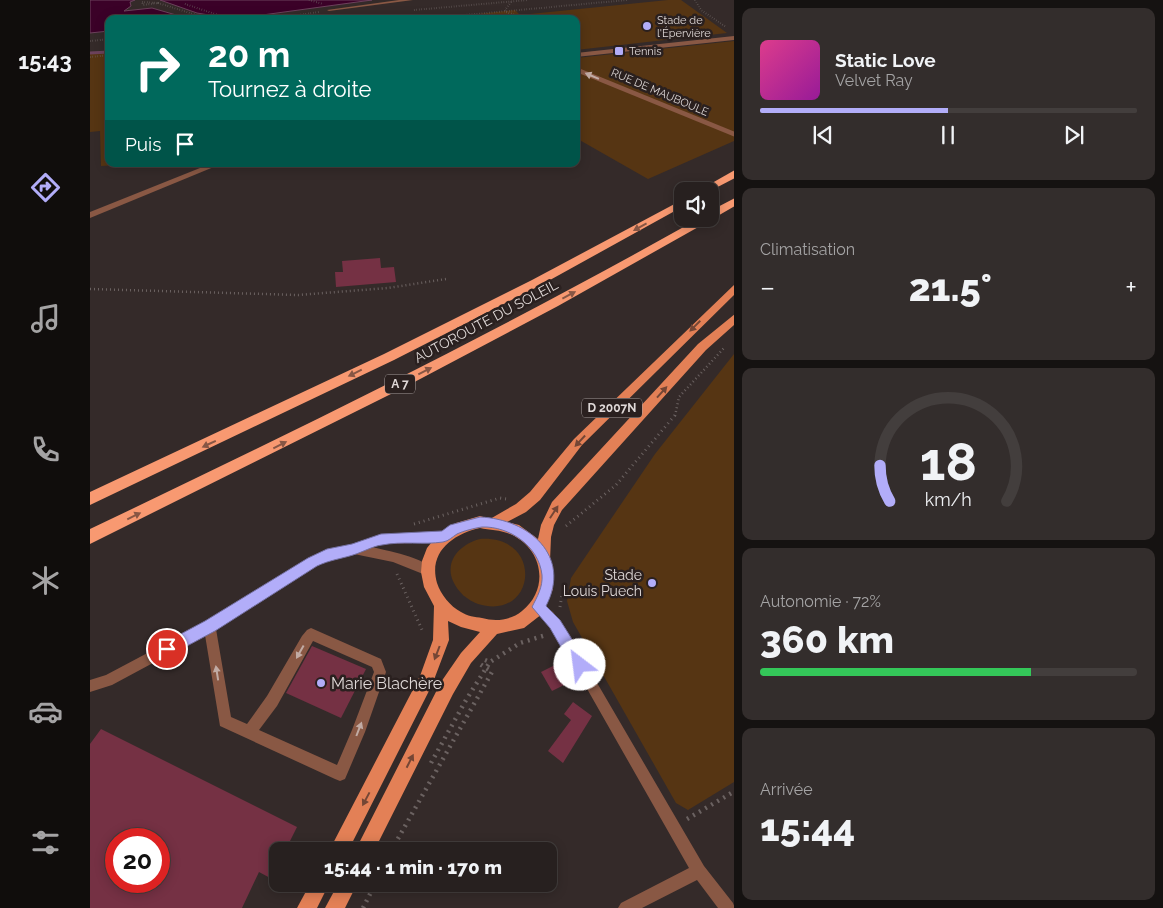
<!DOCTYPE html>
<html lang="fr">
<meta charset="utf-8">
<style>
:root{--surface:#27201f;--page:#332d2c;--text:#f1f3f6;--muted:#a4a3a4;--line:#433e3d;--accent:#b2adf9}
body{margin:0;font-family:Raleway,sans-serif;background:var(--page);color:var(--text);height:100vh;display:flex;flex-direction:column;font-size:19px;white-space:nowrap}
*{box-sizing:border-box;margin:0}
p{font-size:16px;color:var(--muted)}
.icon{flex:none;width:28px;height:28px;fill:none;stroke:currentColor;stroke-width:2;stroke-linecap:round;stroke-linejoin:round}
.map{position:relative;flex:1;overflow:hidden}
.panel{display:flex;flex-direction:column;gap:8px;padding:8px;background:#151211;width:429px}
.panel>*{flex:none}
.banner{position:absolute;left:15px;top:15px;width:475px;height:152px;border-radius:10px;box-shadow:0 2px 12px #0003,0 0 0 1px var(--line);background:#00695c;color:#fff;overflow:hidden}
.fabs{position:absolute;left:584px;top:182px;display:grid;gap:10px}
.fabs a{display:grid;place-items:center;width:45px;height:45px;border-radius:10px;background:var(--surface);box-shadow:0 2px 12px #0003,0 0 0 1px var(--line);font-size:25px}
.speed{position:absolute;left:15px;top:828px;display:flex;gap:10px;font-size:25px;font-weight:700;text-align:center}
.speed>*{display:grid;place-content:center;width:65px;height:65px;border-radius:50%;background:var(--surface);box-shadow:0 2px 12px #0003,0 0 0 1px var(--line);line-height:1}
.speed .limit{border:8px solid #d22;background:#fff;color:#111}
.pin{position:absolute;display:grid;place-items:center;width:42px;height:42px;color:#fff;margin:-21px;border:2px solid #fff;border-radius:50%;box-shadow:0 1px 5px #0007}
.me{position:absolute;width:55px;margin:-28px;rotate:330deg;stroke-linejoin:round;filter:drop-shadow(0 0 4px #0008)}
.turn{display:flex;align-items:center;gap:18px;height:105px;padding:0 20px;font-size:22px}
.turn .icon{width:65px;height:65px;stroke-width:2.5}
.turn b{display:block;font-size:35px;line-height:42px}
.then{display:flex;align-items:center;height:48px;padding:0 20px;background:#0003;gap:10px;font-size:19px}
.big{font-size:38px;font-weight:800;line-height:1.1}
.panel .widget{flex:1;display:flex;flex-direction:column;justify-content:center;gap:8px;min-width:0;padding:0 18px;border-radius:10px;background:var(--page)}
.panel .dial{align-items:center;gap:0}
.dial svg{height:130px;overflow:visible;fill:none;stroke:var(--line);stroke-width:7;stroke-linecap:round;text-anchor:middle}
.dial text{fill:var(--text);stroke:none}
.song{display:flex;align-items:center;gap:15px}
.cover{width:60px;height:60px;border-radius:8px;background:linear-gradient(135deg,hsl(330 70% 55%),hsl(300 70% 35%))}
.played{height:5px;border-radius:2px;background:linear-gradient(90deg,var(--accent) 50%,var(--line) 50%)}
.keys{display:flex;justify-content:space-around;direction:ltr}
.heat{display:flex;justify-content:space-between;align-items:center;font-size:28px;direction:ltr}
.charge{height:8px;border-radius:4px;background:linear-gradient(90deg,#34c759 72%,var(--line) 0)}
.trip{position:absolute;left:179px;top:842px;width:288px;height:50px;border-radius:10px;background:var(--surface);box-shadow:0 2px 12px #0003,0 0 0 1px var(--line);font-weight:800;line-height:50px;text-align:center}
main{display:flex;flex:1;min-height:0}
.menu{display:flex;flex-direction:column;width:90px;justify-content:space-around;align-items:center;background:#100d0c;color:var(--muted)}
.menu .icon{width:35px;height:35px}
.menu .active{color:var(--accent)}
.menu b{font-size:22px;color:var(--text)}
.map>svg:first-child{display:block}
.green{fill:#563513}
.water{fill:#3b0128;stroke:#6c425c}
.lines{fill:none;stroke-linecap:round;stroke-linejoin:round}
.stream{stroke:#6c425c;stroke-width:3}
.building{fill:#753144;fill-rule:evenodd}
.path-far3{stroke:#6b6261;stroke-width:2;stroke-dasharray:0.5 2;stroke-linecap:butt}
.path-far2{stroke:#6b6261;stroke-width:2.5;stroke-dasharray:1 3;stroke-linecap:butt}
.path-far1{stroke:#6b6261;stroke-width:3;stroke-dasharray:1 4;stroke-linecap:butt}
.path{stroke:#6b6261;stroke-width:4.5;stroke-dasharray:2 5;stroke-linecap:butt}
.service{fill:#895844;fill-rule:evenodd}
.minor{fill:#895844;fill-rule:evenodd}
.primary{fill:#e38056;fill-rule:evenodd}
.motorway{fill:#f89971;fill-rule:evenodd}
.oneway{fill:#c1aba4}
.oneway2{fill:#875644}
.oneway3{fill:#744635}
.route{fill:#b2adf9;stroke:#7470a2}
.poi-dot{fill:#b2adf9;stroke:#2a201f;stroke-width:2}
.labels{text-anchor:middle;stroke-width:5;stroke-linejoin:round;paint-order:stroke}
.far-poi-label{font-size:11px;fill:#dfd8d7;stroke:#2a201f;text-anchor:start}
.far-street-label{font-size:11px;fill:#dfd8d7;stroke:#2a201f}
.shield{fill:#2a201f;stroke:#a9a1a0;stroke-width:1}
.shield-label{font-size:12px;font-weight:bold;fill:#dfd8d7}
.street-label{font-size:14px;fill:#dfd8d7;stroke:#2a201f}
.poi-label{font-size:14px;fill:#dfd8d7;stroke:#2a201f;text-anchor:end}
.near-poi-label{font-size:16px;fill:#dfd8d7;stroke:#2a201f;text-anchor:start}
</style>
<main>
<nav class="menu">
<b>15:43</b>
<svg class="icon active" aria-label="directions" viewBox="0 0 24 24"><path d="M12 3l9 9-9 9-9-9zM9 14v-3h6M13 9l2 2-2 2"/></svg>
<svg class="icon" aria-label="music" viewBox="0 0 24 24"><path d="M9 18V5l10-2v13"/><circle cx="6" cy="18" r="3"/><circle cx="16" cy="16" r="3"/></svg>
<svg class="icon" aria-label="phone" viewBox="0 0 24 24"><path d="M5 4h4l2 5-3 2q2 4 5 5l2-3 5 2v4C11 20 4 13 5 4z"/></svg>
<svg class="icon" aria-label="climate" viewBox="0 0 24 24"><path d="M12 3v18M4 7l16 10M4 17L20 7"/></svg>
<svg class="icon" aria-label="car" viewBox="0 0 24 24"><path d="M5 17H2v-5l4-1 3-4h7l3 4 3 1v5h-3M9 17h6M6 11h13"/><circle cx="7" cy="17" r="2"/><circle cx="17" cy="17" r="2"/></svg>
<svg class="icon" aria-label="filters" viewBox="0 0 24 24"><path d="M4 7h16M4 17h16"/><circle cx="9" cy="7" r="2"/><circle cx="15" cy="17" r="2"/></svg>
</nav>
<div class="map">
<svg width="645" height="908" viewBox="0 0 645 908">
<rect width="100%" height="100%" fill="#342a29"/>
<g class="green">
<path d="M578,0h13l46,33 -151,17v-31h-41l-5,-5z"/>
<path d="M425,10l9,9h-92z"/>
<path d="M644,41v100l-86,38 -72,-41v-80z"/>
<path d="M19,52v112h27l-35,2 -1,-35 -10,1v-79z"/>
<path d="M644,354v428l-46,28 -12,-7 -103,-181 -6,-21 4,-23 84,-124z"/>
<path d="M390,539c65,-4 56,83 -2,65 -11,-4 -20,-12 -25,-23 -9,-21 8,-37 27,-42z"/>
</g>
<g class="water">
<path d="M0,0h45l-5,2 1,4 -7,5 28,-3 31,9 -1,2h-73v12l-19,2z"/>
<path d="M70,0h212l-139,19 -36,-6z"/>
</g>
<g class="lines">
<path class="stream" d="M0,53l19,-1"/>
</g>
<g class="building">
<path d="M290,258l1,10 13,-1 2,15 -60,5 -1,-15h8l-1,-11z"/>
<path d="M222,646l54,23 -25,49 -55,-25z"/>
<path d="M467,664l11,19 -16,8 -11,-19z"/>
<path d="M483,702l19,14 -29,47 -15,-12 23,-31 -7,-6z"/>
<path d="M11,729l196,98 -12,24h-7v16l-6,12 -13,-7 -17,36h-152v-164zM26,839h43v42h-43z"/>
</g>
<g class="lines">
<g class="path-far3">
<path d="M219,0l14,4"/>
<path d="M605,0l6,10 25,17"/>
<path d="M52,2l16,1 -15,2z"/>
<path d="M421,2l-6,8 1,2 23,7"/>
<path d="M68,3l51,16"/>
<path d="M68,3h2"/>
<path d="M95,4l33,11"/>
<path d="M324,10l114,-10"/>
<path d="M181,19l48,-7"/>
<path d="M332,19l205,-19"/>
<path d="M0,41l19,-2"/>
<path d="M0,57l19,-2"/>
</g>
<g class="path-far2">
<path d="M0,289l208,6 90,-7 58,-9"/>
<path d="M585,416l4,-19 45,-49"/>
</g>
<g class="path-far1">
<path d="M324,524l86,-26 6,1"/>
<path d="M476,526l50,-41 60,-71"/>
<path d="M307,574l26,58"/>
<path d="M470,607l2,-13"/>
</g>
<g class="path">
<path d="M395,660l5,2 30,-19 26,-8"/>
<path d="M341,763l35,-63 24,-38"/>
<path d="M597,819l48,-28"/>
<path d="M301,851l101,-179 -12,-8"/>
<path d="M273,908l12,-24"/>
</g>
<g class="service">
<path d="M309,0h14l-84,11 -2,-1z"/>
<path d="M354,532l4,2 1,3 -1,3 -4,2 -63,2 -10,3c14,3 56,11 63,24l-2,4 -4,1 -35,-14 -39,-8 -21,4 -16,7 -101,64 15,88 16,7 20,-28 35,-60 5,-6 4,-2 70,31 5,13 -21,60 -20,47 -5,2 -5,-2 -115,-53 -15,-91 -93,50 -22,7v-12l16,-5 100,-53 103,-63 19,-9 24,-5 29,-11zM223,641l59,26 2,5 -22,58 -15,35 -78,-35 18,-24z"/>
<path d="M449,602l14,10 12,16 139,238 29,37 2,5h-17l-21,-28 -55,28h-24l3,-5 68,-35 -132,-232 -24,-29 2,-4z"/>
</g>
<g class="minor">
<path d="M645,36v4l-159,17v-4z"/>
<path d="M486,67l159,65v5l-159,-65z"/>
<path d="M120,164h11l-131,54v-6z"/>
</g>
<g class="primary">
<path d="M645,284v10l-153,151 -42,55 -14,12 -19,10 12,3 19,14 3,-14 11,-23 146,-158 37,-30v10l-29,26 -144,160 -8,15 -3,12 -1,24 3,5v23l-11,25 -18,14 -27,6 -26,29 -18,31 -79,157h-19l86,-169 20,-29 19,-21 -19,-5 -13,-6 1,19 -17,45 -84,166h-19l91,-175 13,-36 1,-34 -10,-19 -3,-15 1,-11 5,-13 12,-15 17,-10 24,-7 10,3 26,-15 14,-12 44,-53zM390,528c9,2 21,2 30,6 33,14 40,55 12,77 -11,9 -26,11 -40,7 -7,-1 -15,-2 -21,-6 -11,-6 -20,-17 -24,-29 -9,-31 16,-49 43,-55z"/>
<path d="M220,884h19l-12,24h-20z"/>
<path d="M248,884h19l-12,24h-20z"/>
</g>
<g class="motorway">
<path d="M645,170v8l-25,13h-12z"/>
<path d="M645,198v8l-26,15 -151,85 -153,81 -315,157v-15c206,-98 409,-198 608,-310h12v-8z"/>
<path d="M592,200v7l-141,78 -147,75 -304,145v-13l294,-138 148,-74z"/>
</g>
</g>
<defs><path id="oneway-solid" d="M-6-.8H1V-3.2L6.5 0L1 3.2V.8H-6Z" transform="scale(1.25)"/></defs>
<g class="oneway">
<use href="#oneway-solid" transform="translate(502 76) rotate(-157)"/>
<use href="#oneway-solid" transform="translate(210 652) rotate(119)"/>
<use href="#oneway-solid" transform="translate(127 673) rotate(-99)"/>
<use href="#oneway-solid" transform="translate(269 729) rotate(-69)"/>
</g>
<g class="oneway2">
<use href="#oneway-solid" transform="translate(550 227) rotate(151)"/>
<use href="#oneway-solid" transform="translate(479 295) rotate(-28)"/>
<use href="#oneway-solid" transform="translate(335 371) rotate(-27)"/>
<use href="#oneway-solid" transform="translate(265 373) rotate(154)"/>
<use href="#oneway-solid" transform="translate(119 444) rotate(155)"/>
<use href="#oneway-solid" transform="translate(190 445) rotate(-27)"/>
<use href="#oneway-solid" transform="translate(44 516) rotate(-26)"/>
</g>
<g class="oneway3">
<use href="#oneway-solid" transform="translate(605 326) rotate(135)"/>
<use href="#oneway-solid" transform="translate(572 392) rotate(-48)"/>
<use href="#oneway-solid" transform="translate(490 441) rotate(133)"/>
<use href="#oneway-solid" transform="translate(464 512) rotate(-57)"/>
<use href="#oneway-solid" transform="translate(347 653) rotate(111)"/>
<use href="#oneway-solid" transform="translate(320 761) rotate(-63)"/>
<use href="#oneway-solid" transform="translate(276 799) rotate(118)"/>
</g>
<path class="route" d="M390,517c49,2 92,39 66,89l14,14 25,40 2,5 -2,5 -5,2 -6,-2 -24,-42 -18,-21c5,-10 11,-20 10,-32 -3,-29 -33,-49 -60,-48 -7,1 -19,4 -25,7 -5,3 -8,7 -14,8 -20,3 -41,-1 -61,3 -9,1 -19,7 -29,10 -13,4 -23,5 -36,11l-102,65 -43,23 -5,2 -5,-2 -2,-5 2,-5 43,-23 103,-63 19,-9 25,-5 29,-10 61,-3 8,-6z"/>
<g class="poi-dot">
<circle cx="557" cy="26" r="5"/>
<rect x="524" y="46" width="10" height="10" rx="2.5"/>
<circle cx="562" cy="583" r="5"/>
<circle cx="231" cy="683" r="5"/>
</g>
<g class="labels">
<g class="far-poi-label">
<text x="567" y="24">Stade de<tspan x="567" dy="13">l'Épervière</tspan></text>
<text x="539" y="55">Tennis</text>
</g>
<g class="far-street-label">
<text transform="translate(570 92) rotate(23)" y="4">RUE DE MAUBOULE</text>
</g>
<g class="shield">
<rect x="295" y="374.5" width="30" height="19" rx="4"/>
<rect x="492" y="398.5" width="60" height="19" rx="4"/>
</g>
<g class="shield-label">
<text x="310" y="388">A 7</text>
<text x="522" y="412">D 2007N</text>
</g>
<g class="street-label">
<text transform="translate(396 321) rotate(-28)" y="5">AUTOROUTE DU SOLEIL</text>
</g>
<g class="poi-label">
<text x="552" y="580">Stade<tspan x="552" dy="16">Louis Puech</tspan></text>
</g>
<g class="near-poi-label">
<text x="241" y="689">Marie Blachère</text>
</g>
</g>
</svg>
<div class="fabs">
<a><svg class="icon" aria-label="sound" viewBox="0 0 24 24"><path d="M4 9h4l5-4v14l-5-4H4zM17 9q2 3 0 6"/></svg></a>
</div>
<div class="speed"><div class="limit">20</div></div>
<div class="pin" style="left:77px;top:649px;background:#d93025"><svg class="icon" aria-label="arrive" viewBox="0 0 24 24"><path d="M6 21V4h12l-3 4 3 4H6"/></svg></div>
<svg class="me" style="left:490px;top:665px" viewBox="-20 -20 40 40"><circle r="19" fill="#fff"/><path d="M0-13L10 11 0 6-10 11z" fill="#b2adf9"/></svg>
<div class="trip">15:44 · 1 min · 170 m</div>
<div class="banner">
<div class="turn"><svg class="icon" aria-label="right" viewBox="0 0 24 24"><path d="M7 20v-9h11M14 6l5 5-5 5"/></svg><div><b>20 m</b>Tournez à droite</div></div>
<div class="then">Puis<svg class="icon" aria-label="arrive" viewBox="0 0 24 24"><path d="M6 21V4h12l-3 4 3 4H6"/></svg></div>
</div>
</div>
<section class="panel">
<div class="widget">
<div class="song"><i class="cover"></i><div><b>Static Love</b><p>Velvet Ray</p></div></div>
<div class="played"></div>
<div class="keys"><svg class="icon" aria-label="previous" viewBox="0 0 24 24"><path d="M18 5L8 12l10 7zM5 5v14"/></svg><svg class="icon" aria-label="pause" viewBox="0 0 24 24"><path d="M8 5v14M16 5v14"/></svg><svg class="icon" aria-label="next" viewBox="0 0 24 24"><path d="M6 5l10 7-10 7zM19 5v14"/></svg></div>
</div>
<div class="widget"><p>Climatisation</p>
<div class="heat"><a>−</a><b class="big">21.5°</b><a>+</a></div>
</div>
<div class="widget dial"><svg viewBox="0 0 100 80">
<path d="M14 69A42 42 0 1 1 86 69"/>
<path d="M14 69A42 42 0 0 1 8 47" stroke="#b2adf9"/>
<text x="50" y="56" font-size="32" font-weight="700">18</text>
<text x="50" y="72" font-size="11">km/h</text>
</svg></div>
<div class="widget"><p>Autonomie · 72%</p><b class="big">360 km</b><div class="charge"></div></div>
<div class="widget"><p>Arrivée</p><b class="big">15:44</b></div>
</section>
</main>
